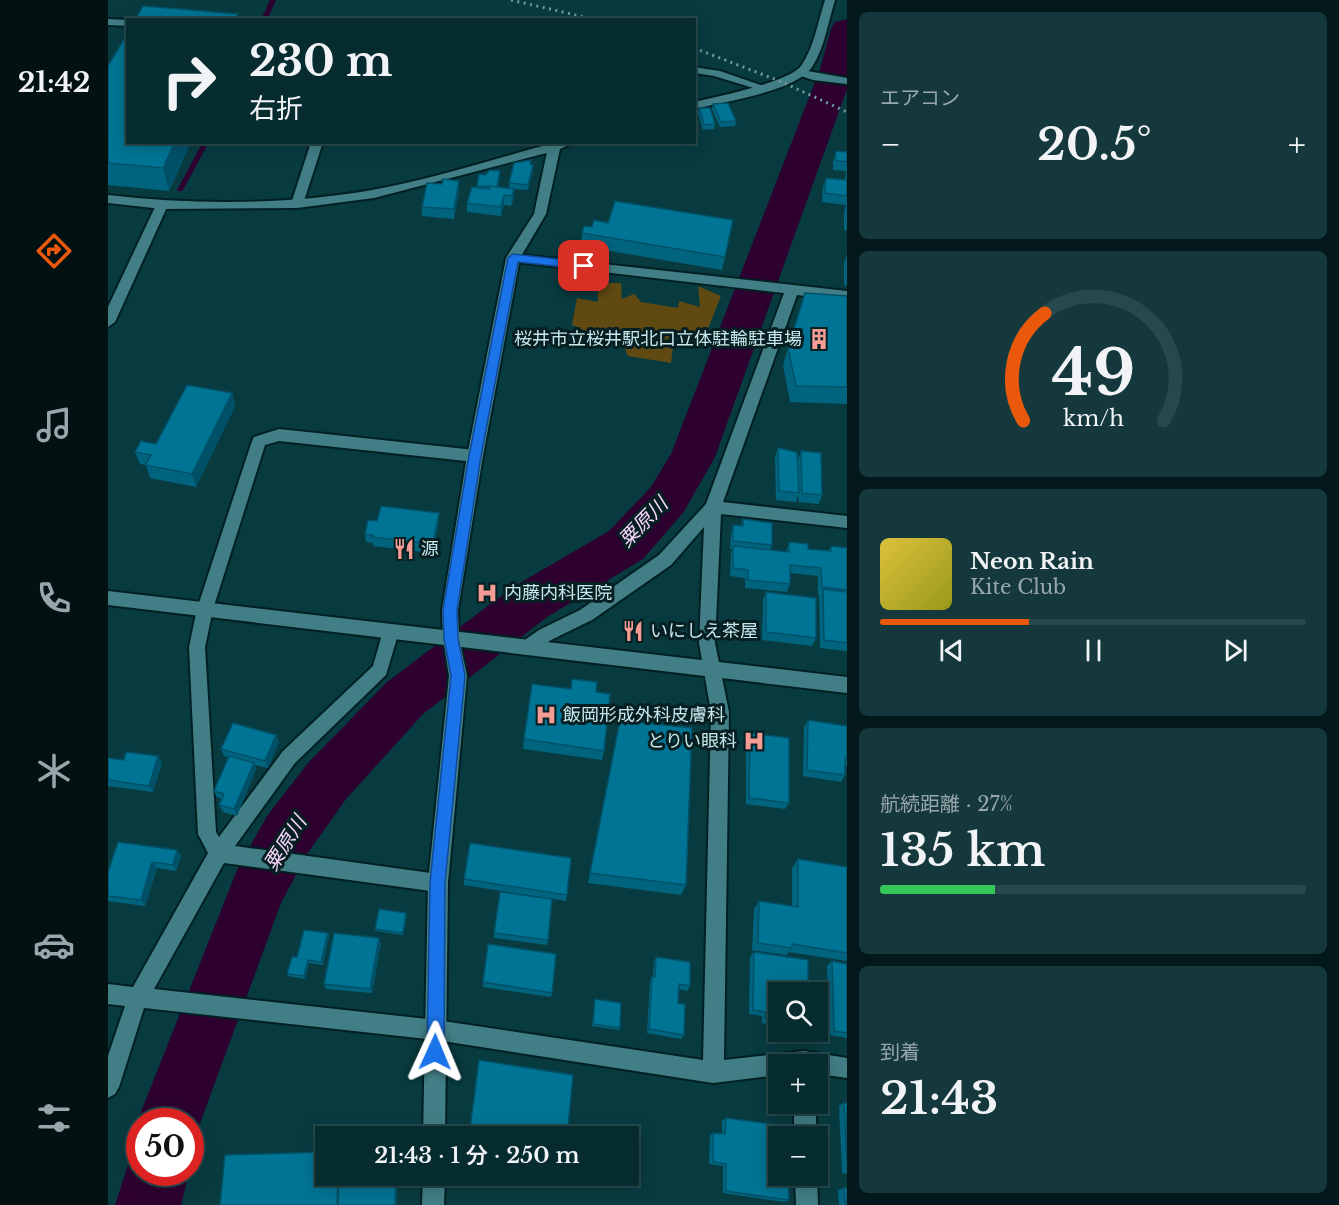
<!DOCTYPE html>
<html lang="ja">
<meta charset="utf-8">
<style>
:root{--surface:#062c30;--page:#14383c;--text:#f1f3f6;--muted:#98a7ab;--line:#27484c;--accent:#ea580c}
body{margin:0;font-family:"Libre Baskerville","Noto Sans JP",serif;background:var(--page);color:var(--text);height:100vh;display:flex;flex-direction:column;font-size:22px;white-space:nowrap}
*{box-sizing:border-box;margin:0}
p{font-size:20px;color:var(--muted)}
.icon{flex:none;width:33px;height:33px;fill:none;stroke:currentColor;stroke-width:2;stroke-linecap:round;stroke-linejoin:round}
.map{position:relative;flex:1;overflow:hidden}
.drawer{display:flex;flex-direction:column;gap:12px;padding:12px;background:#03181a;width:492px}
.drawer>*{flex:none}
.banner{position:absolute;left:18px;top:18px;width:570px;height:126px;border-radius:0px;box-shadow:0 3px 15px #0003,0 0 0 2px var(--line);background:#062c30;color:var(--text);overflow:hidden}
.fabs{position:absolute;left:660px;top:982px;display:grid;gap:12px}
.fabs a{display:grid;place-items:center;width:60px;height:60px;border-radius:0px;background:var(--surface);box-shadow:0 3px 15px #0003,0 0 0 2px var(--line);font-size:30px}
.speed{position:absolute;left:18px;top:1108px;display:flex;gap:12px;font-size:30px;font-weight:700;text-align:center}
.speed>*{display:grid;place-content:center;width:78px;height:78px;border-radius:50%;background:var(--surface);box-shadow:0 3px 15px #0003,0 0 0 2px var(--line);line-height:1}
.speed .limit{border:9px solid #d22;background:#fff;color:#111}
.pin{position:absolute;display:grid;place-items:center;width:51px;height:51px;color:#fff;margin:-26px;border-radius:12px;box-shadow:0 3px 9px #0006}
.me{position:absolute;width:66px;margin:-33px;rotate:1deg;stroke-linejoin:round;filter:drop-shadow(0 0 4px #0008)}
.turn{display:flex;align-items:center;gap:21px;height:126px;padding:0 24px;font-size:27px}
.turn .icon{width:78px;height:78px;stroke-width:2.5}
.turn b{display:block;font-size:42px;line-height:51px}
.big{font-size:45px;font-weight:600;line-height:1.1}
.drawer .card{flex:1;display:flex;flex-direction:column;justify-content:center;gap:9px;min-width:0;padding:0 21px;border-radius:9px;background:var(--page)}
.drawer .dial{align-items:center;gap:0}
.dial svg{height:156px;overflow:visible;fill:none;stroke:var(--line);stroke-width:7;stroke-linecap:round;text-anchor:middle}
.dial text{fill:var(--text);stroke:none}
.song{display:flex;align-items:center;gap:18px}
.cover{width:72px;height:72px;border-radius:9px;background:linear-gradient(135deg,hsl(50 70% 55%),hsl(60 70% 35%))}
.played{height:6px;border-radius:3px;background:linear-gradient(90deg,var(--accent) 35%,var(--line) 35%)}
.keys{display:flex;justify-content:space-around;direction:ltr}
.heat{display:flex;justify-content:space-between;align-items:center;font-size:33px;direction:ltr}
.charge{height:9px;border-radius:4px;background:linear-gradient(90deg,#34c759 27%,var(--line) 0)}
.trip{position:absolute;left:207px;top:1126px;width:324px;height:60px;border-radius:0px;background:var(--surface);box-shadow:0 3px 15px #0003,0 0 0 2px var(--line);font-weight:600;line-height:60px;text-align:center}
main{display:flex;flex:1;min-height:0}
.menu{display:flex;flex-direction:column;width:108px;justify-content:space-around;align-items:center;background:#021213;color:var(--muted)}
.menu .icon{width:42px;height:42px}
.menu .current{color:var(--accent)}
.menu b{font-size:27px;color:var(--text)}
.map>svg:first-child{display:block}
.green{fill:#614a12}
.lines{fill:none;stroke-linecap:round;stroke-linejoin:round}
.stream{fill:#2d0030;fill-rule:evenodd}
.river{fill:#2d0030;fill-rule:evenodd}
.minor-casing{stroke:#002023;stroke-width:4}
.tertiary-casing{stroke:#002023;stroke-width:4}
.secondary-casing{stroke:#002023;stroke-width:4}
.minor{fill:#427e85;fill-rule:evenodd}
.tertiary{fill:#427e85;fill-rule:evenodd}
.secondary{fill:#427e85;fill-rule:evenodd}
.rail{stroke:#729a9d;stroke-width:3;stroke-dasharray:2 4.5;stroke-linecap:butt}
.wall{fill:#00647f}
.shaded-wall{fill:#005168}
.building{fill:#007494;stroke:#005168;stroke-width:1.5}
.route{fill:#1a73e8;stroke:#114b97;stroke-width:1.5}
.labels{text-anchor:middle;stroke-width:6;stroke-linejoin:round;paint-order:stroke}
.poi-label{font-size:18px;fill:#c9e7ea;stroke:#061f22;text-anchor:start}
.water-label{font-size:20px;font-style:italic;fill:#f7d4f8;stroke:#061f22}
</style>
<main>
<nav class="menu">
<b>21:42</b>
<svg class="icon current" aria-label="directions" viewBox="0 0 24 24"><path d="M12 3l9 9-9 9-9-9zM9 14v-3h6M13 9l2 2-2 2"/></svg>
<svg class="icon" aria-label="music" viewBox="0 0 24 24"><path d="M9 18V5l10-2v13"/><circle cx="6" cy="18" r="3"/><circle cx="16" cy="16" r="3"/></svg>
<svg class="icon" aria-label="phone" viewBox="0 0 24 24"><path d="M5 4h4l2 5-3 2q2 4 5 5l2-3 5 2v4C11 20 4 13 5 4z"/></svg>
<svg class="icon" aria-label="climate" viewBox="0 0 24 24"><path d="M12 3v18M4 7l16 10M4 17L20 7"/></svg>
<svg class="icon" aria-label="car" viewBox="0 0 24 24"><path d="M5 17H2v-5l4-1 3-4h7l3 4 3 1v5h-3M9 17h6M6 11h13"/><circle cx="7" cy="17" r="2"/><circle cx="17" cy="17" r="2"/></svg>
<svg class="icon" aria-label="filters" viewBox="0 0 24 24"><path d="M4 7h16M4 17h16"/><circle cx="9" cy="7" r="2"/><circle cx="15" cy="17" r="2"/></svg>
</nav>
<div class="map">
<svg width="739" height="1205" viewBox="0 0 739 1205">
<rect width="100%" height="100%" fill="#083b40"/>
<path class="green" d="M490,283h23l1,16 12,-5 7,8 37,6 1,-7 21,6 -2,-21 23,10 -18,45 -29,-6 -15,9 14,3 -2,16 -43,-7 -4,-9 -52,-22 5,-27 21,4z"/>
<g class="lines">
<g class="stream">
<path d="M162,0h6l-9,20h-6z"/>
<path d="M95,142h6l-26,48 -1,1h-4l-1,-1z"/>
</g>
<g class="river">
<path d="M739,19v70l-132,368 -32,56 -40,46 -96,58 -124,97 -77,85 -39,55 -26,49 -89,242 -2,-23h-50v7l-3,-7 100,-252 30,-54 41,-53 79,-81 126,-95 96,-56 42,-44 20,-33 149,-385 11,-40 4,-7z"/>
<path d="M32,1147v26h49l-8,32h-66l18,-55z"/>
</g>
<defs>
<g id="minor">
<path d="M0,19l20,1v6l-20,-1z"/>
<path d="M586,67l26,4 46,16 -6,3 -46,-14 -20,-3z"/>
<path d="M694,70l45,8v6l-34,-4 -15,-5v-4z"/>
<path d="M203,142h12l-20,62 -6,4 -6,-4z"/>
<path d="M54,201l6,4 -53,117 -7,5v-20l48,-102z"/>
<path d="M405,254l334,37v10l-50,-6 -74,207 124,14v12l-126,-14 -6,129 14,69 -5,348 80,-9 43,7v20l-29,-4v-9h-40v10l-65,8 -277,-43 -292,-32 -25,79 -4,7 -7,4v-42l17,-50 -17,-2v-20l25,3 75,-134 -10,-19 -9,-187 8,-38 55,-168 2,-4 25,-8 196,21 8,6 -8,6 -196,-21 -14,4 -52,164 -8,38 11,185 3,5 64,-86 90,-85 10,-35 2,-5 6,-2 6,2 2,5 -13,44 -91,88 -60,83 203,28 7,2 3,7 -3,7 -7,2 -214,-29 -70,126 282,31 267,40 8,-348 -12,-69 5,-116 -33,38 -79,55 -41,20 -17,12 -6,2 -6,-2 -2,-5 2,-5 17,-12 41,-20 79,-55 47,-51 78,-211 -276,-32v-6z"/>
<rect x="686" y="1104" width="22" height="33"/>
<path d="M687,1176h22l1,29h-22z"/>
</g>
<g id="tertiary">
<path d="M446,143l4,1v6l-184,48 -77,10 -135,1 -54,-6v-8c87,10 178,10 264,-5 59,-10 124,-32 182,-47z"/>
<path d="M0,591l739,86v16l-739,-88z"/>
</g>
<g id="secondary">
<path d="M717,0h10c-7,22 -10,47 -23,67 -15,24 -89,35 -118,42v-7c22,-5 95,-20 107,-36 13,-18 17,-45 24,-66z"/>
<path d="M447,142h20l-15,7 -14,65 -26,44 -37,198 -25,154 1,28 8,38 -19,207 -3,254h-22l5,-254 21,-207 -6,-38 -1,-28 25,-154 39,-198 28,-44 14,-67z"/>
<path d="M315,1176h22l-1,29h-22z"/>
</g>
</defs>
<use href="#minor" class="minor-casing"/>
<use href="#tertiary" class="tertiary-casing"/>
<use href="#secondary" class="secondary-casing"/>
<use href="#minor" class="minor"/>
<use href="#tertiary" class="tertiary"/>
<use href="#secondary" class="secondary"/>
<g class="rail">
<path d="M403,0l86,20"/>
<path d="M586,48l88,34 65,30"/>
</g>
</g>
<g class="wall">
<path d="M0,66l83,76 -22,49 -61,-6z"/>
<path d="M605,104l23,17 -1,5 -15,1 -8,-18z"/>
<path d="M591,108l16,16 -1,5 -11,1 -5,-17z"/>
<path d="M728,151l11,1v27h-2l1,-8 -13,-1v-9z"/>
<path d="M423,160v4l2,6 -5,20 -14,-1v9l-3,8 -7,-1 -3,11 -34,-4v-9l10,-16 2,-13 21,2 -2,11 11,1v-5z"/>
<path d="M718,178l21,2v51l-3,-1v-17l2,-8 -24,-3 1,-15z"/>
<path d="M351,181v10l-5,28 -32,-3v-9l20,-23z"/>
<path d="M474,233l143,24 -3,13 -141,-24z"/>
<path d="M739,254v32l-3,-1v-22z"/>
<path d="M697,293l42,3v108l-57,-2 -7,-37z"/>
<path d="M124,393l3,13 -39,81 -46,-9 -4,-13 -6,-1 -5,-12 21,-8z"/>
<path d="M670,448l20,12 3,-9 21,44 -3,9 -20,-2 -1,-7 -2,7 -20,-2 -1,-43z"/>
<path d="M635,519l29,26 -2,5 16,2 3,-10 19,7 20,2 3,-5 16,2v103l-27,-3 -1,-51 1,-1 -2,-1v-19l-28,-3v11l-3,8 -42,-4v-10l-15,-2 1,-21 1,-6h-2l1,-15 2,-9 8,1z"/>
<path d="M269,521h62l-6,32 -60,-7v-3l-7,-1 -1,-8z"/>
<path d="M658,592l50,46 -4,8 -50,-6 1,-40z"/>
<path d="M463,689l25,3 8,59 -2,9 -79,-11 1,-10z"/>
<path d="M512,720l66,165 -5,10 -93,-12z"/>
<path d="M700,720l39,6v40h-2v9l-4,7 -38,-6 1,-49z"/>
<path d="M642,733l39,70 -4,6 -39,-5v-64z"/>
<path d="M168,735l3,7 -11,26 -13,-3 1,4 -19,47 -14,-4 -4,-7 3,-6 -5,-2 -3,-6 14,-34 -4,-1 -3,-7z"/>
<path d="M50,756l4,7 -9,29 -45,-6v-28l16,2z"/>
<path d="M69,850l4,6 -5,15 -19,-3 -12,38 -37,-5v-29z"/>
<path d="M690,859l49,8v94l-58,-9 -3,3 -34,-5 2,-41 5,-8 33,5v-38z"/>
<path d="M356,879l103,16 -1,6 -102,-16z"/>
<path d="M298,913l1,2 -4,20 -27,-4 -1,-2z"/>
<path d="M220,933l1,3 -6,29 -14,-2 -4,16 -17,-3 -1,-2 10,-17z"/>
<path d="M386,933l54,7 -1,5 -53,-7z"/>
<path d="M273,943l-9,50 -46,-4 -2,-5z"/>
<path d="M646,952l24,41v33l-16,-3v-7l-13,-2 1,-57z"/>
<path d="M548,957l34,29 -3,5 -8,-2 -1,14 6,32 -3,4 -34,-6 3,-52 2,-5 1,1 1,-15z"/>
<path d="M724,961l15,3v74l-18,-3 -2,-69z"/>
<path d="M375,982l69,11 -1,4 -68,-10z"/>
<path d="M487,999l25,29 -1,2 -27,-4z"/>
<path d="M736,1103h3v71l-5,-1 -3,-67z"/>
<path d="M618,1118l63,82 -5,2 -61,-9v-27l-14,-2 1,-29 3,-2 9,1v-13z"/>
<path d="M378,1176h78l-1,9 -2,3z"/>
<path d="M736,1188l3,17h-8l-1,-15z"/>
</g>
<g class="shaded-wall">
<path d="M67,142h16l-22,49 -6,-23z"/>
<path d="M425,165v5l-5,20v-5z"/>
<path d="M351,181v10l-5,28v-10z"/>
<path d="M406,189v9l-3,8 1,-10z"/>
<path d="M396,195v10l-3,11v-9z"/>
<path d="M124,393l3,13 -39,81 -4,-13z"/>
<path d="M331,513v8l-6,32v-9z"/>
<path d="M168,735l3,7 -11,26 -3,-7z"/>
<path d="M50,756l4,7 -9,29 -4,-6z"/>
<path d="M146,763l2,6 -19,47 -3,-7z"/>
<path d="M69,850l4,6 -5,15 -3,-6z"/>
<path d="M44,862l5,6 -12,38 -4,-6z"/>
<path d="M220,933l1,3 -6,29 -2,-3z"/>
<path d="M271,938l2,5 -9,50 -2,-4z"/>
<path d="M200,960l1,3 -4,16 -1,-3z"/>
<path d="M288,1176h1v29h-2z"/>
</g>
<g class="building">
<path d="M35,6l95,8 -3,6h-100z"/>
<path d="M20,32v110h47l-12,26 -55,-5v-97z"/>
<path d="M620,103l8,18 -15,1 -8,-18z"/>
<path d="M591,108h11l5,16 -11,1z"/>
<path d="M728,151l11,1v10l-12,-2z"/>
<path d="M423,160l-1,4 3,1 -5,20 -19,-2 5,-20z"/>
<path d="M382,170l10,1 -3,16 -20,-1 2,-12 6,1z"/>
<path d="M718,178l21,2v16l-22,-3z"/>
<path d="M335,179l16,2 -5,28 -32,-2 5,-24 15,1z"/>
<path d="M382,186l24,3 -2,7 -8,-1 -3,12 -34,-4 5,-16 18,2z"/>
<path d="M507,201l118,19 -8,37 -143,-24 2,-7 8,1 2,-7 14,3z"/>
<path d="M697,293l42,3v91l-51,-1 -8,-38z"/>
<path d="M79,385l45,8 -40,81 -47,-9 6,-10 -16,-3 6,-11 15,3z"/>
<path d="M670,448l19,4 2,41 -20,-2z"/>
<path d="M693,451l20,2 1,42 -20,-2z"/>
<path d="M273,506l58,7 -6,31 -61,-7 1,-2 -8,-1 3,-14 9,1z"/>
<path d="M635,519l29,4v22l-39,-4v-16l10,1z"/>
<path d="M681,542l19,2v5l23,2v-5l16,2v42l-25,-3 -1,-19 -31,-3v19l-42,-4v-10l-15,-2v-22l56,6z"/>
<path d="M715,589l24,3v51l-23,-3z"/>
<path d="M658,592l50,6v40l-50,-6z"/>
<path d="M464,679l25,3 -1,10 14,2 -6,57 -80,-12 8,-55 39,5z"/>
<path d="M512,720l72,8 -6,157 -96,-12z"/>
<path d="M700,720l39,6v32h-2v17l-38,-5z"/>
<path d="M125,723l43,12 -11,26 -44,-12z"/>
<path d="M642,733l39,5v65l-40,-5z"/>
<path d="M18,752l32,4 -9,30 -41,-6v-22l16,2z"/>
<path d="M121,756l25,7 -20,46 -15,-4 5,-11 -10,-3z"/>
<path d="M10,842l59,8 -4,15 -21,-3 -11,38 -33,-4v-24z"/>
<path d="M362,843l101,15 -4,37 -103,-16z"/>
<path d="M690,859l49,8v86l-55,-9v4l-34,-5 1,-42 39,6z"/>
<path d="M392,892l52,7 -4,41 -54,-7z"/>
<path d="M271,909l27,4 -3,20 -28,-4z"/>
<path d="M196,930l24,3 -7,29 -13,-2 -4,16 -17,-2 5,-17h5z"/>
<path d="M226,933l45,5 -9,51 -46,-5z"/>
<path d="M380,944l68,10 -4,39 -69,-11z"/>
<path d="M646,952l54,8v33h-30v28l-13,-2v-7l-12,-2z"/>
<path d="M548,957l34,5v24l-11,-2 -1,19 7,1 -1,31 -35,-6 3,-53 3,1z"/>
<path d="M724,961l15,3v69l-13,-2z"/>
<path d="M487,999l26,4 -1,25 -27,-4z"/>
<path d="M371,1060l94,15 -6,62h-98z"/>
<path d="M736,1103h3v57z"/>
<path d="M618,1118l61,8v11h-9v39h10l1,24 -63,-9v-27l-13,-2v-29l12,1z"/>
<path d="M218,1152v24h12l-1,29h-117l5,-50z"/>
<path d="M231,1176h57l-1,29h-57z"/>
<path d="M398,1176h58l-1,9z"/>
<path d="M736,1188h3v17h-2z"/>
</g>
<path class="route" d="M405,254l71,8 6,4 -6,3 -66,-7 -37,194 -24,154 1,28 7,38 -20,207 -1,169 -3,6 -6,2 -6,-2 -2,-6 3,-169 21,-207 -7,-38 -1,-28 26,-154 39,-198z"/>
<defs>
<symbol id="building-bare" viewBox="-9 -9 18 18"><path d="M-4-6H4V6H1V3H-1V6H-4ZM-2.5-4.3h1.7v1.8h-1.7ZM.8-4.3h1.7v1.8H.8ZM-2.5-1h1.7V.8h-1.7ZM.8-1h1.7V.8H.8Z" fill="#f59c94" stroke="#061f22" stroke-width="2.5" paint-order="stroke"/></symbol>
<symbol id="restaurant-bare" viewBox="-9 -9 18 18"><path d="M-5-6h1v4h1v-4h1v4h1v-4h1v5L-1.5 .5V6h-2V.5L-5-1ZM5-6V6H3V1.5H1.5Q1.5-4 5-6Z" fill="#f59c94" stroke="#061f22" stroke-width="2.5" paint-order="stroke"/></symbol>
<symbol id="hospital-bare" viewBox="-9 -9 18 18"><path d="M-5-5h3v3.5h4V-5h3V5h-3V1.5h-4V5h-3Z" fill="#f59c94" stroke="#061f22" stroke-width="2.5" paint-order="stroke"/></symbol>
</defs>
<g fill-rule="evenodd">
<use href="#building-bare" x="696" y="324" width="30" height="30"/>
<use href="#restaurant-bare" x="281" y="534" width="30" height="30"/>
<use href="#hospital-bare" x="364" y="578" width="30" height="30"/>
<use href="#restaurant-bare" x="510" y="616" width="30" height="30"/>
<use href="#hospital-bare" x="423" y="700" width="30" height="30"/>
<use href="#hospital-bare" x="631" y="726" width="30" height="30"/>
</g>
<g class="labels">
<g class="poi-label">
<text x="694" y="345" text-anchor="end">桜井市立桜井駅北口立体駐輪駐車場</text>
<text x="313" y="555">源</text>
<text x="396" y="599">内藤内科医院</text>
<text x="542" y="637">いにしえ茶屋</text>
<text x="455" y="721">飯岡形成外科皮膚科</text>
<text x="629" y="747" text-anchor="end">とりい眼科</text>
</g>
<g class="water-label">
<text transform="translate(535 522) rotate(-46)" y="7">粟原川</text>
<text transform="translate(177 843) rotate(-58)" y="7">粟原川</text>
</g>
</g>
</svg>
<div class="fabs">
<a><svg class="icon" aria-label="search" viewBox="0 0 24 24"><circle cx="10" cy="10" r="6"/><path d="M15 15l6 6"/></svg></a>
<a>+</a>
<a>−</a>
</div>
<div class="speed"><div class="limit">50</div></div>
<div class="pin" style="left:476px;top:266px;background:#d93025"><svg class="icon" aria-label="arrive" viewBox="0 0 24 24"><path d="M6 21V4h12l-3 4 3 4H6"/></svg></div>
<svg class="me" style="left:327px;top:1052px" viewBox="-20 -20 40 40"><path d="M0-17L14 15 0 8-14 15z" fill="#1a73e8" stroke="#fff" stroke-width="4"/></svg>
<div class="trip">21:43 · 1 分 · 250 m</div>
<div class="banner">
<div class="turn"><svg class="icon" aria-label="right" viewBox="0 0 24 24"><path d="M7 20v-9h11M14 6l5 5-5 5"/></svg><div><b>230 m</b>右折</div></div>
</div>
</div>
<section class="drawer">
<div class="card"><p>エアコン</p>
<div class="heat"><a>−</a><b class="big">20.5°</b><a>+</a></div>
</div>
<div class="card dial"><svg viewBox="0 0 100 80">
<path d="M14 69A42 42 0 1 1 86 69"/>
<path d="M14 69A42 42 0 0 1 25 14" stroke="#ea580c"/>
<text x="50" y="56" font-size="32" font-weight="700">49</text>
<text x="50" y="72" font-size="11">km/h</text>
</svg></div>
<div class="card">
<div class="song"><i class="cover"></i><div><b>Neon Rain</b><p>Kite Club</p></div></div>
<div class="played"></div>
<div class="keys"><svg class="icon" aria-label="previous" viewBox="0 0 24 24"><path d="M18 5L8 12l10 7zM5 5v14"/></svg><svg class="icon" aria-label="pause" viewBox="0 0 24 24"><path d="M8 5v14M16 5v14"/></svg><svg class="icon" aria-label="next" viewBox="0 0 24 24"><path d="M6 5l10 7-10 7zM19 5v14"/></svg></div>
</div>
<div class="card"><p>航続距離 · 27%</p><b class="big">135 km</b><div class="charge"></div></div>
<div class="card"><p>到着</p><b class="big">21:43</b></div>
</section>
</main>
